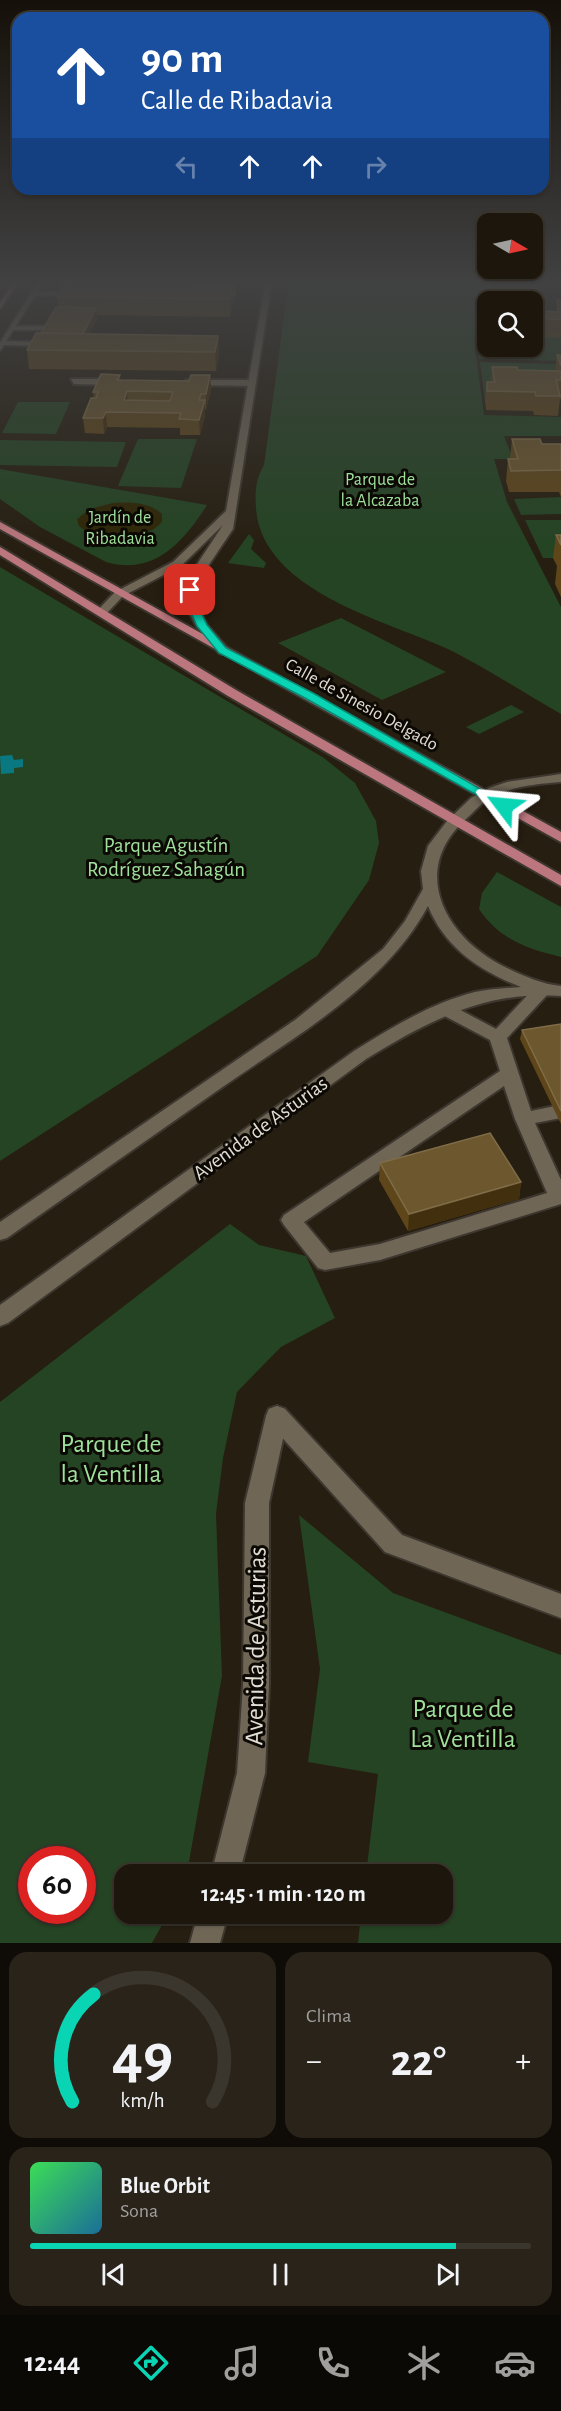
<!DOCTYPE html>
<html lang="es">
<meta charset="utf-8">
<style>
:root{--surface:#1c160c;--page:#29231a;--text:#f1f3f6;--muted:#a09f9d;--line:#3a352d;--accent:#09d5b5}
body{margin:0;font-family:"Alegreya Sans",sans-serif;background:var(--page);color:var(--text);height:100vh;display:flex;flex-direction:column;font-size:22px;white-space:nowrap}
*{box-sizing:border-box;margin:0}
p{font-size:20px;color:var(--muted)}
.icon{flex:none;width:33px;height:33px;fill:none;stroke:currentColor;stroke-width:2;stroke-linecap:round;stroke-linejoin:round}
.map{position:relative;height:1943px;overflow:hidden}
.details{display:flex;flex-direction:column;gap:9px;padding:9px;background:#0f0c07;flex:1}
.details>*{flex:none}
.hud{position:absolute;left:12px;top:12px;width:537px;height:183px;border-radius:18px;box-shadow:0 2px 4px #0004,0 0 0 2px var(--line);background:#1a4fa0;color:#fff;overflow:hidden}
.needle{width:39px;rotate:99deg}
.buttons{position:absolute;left:477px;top:213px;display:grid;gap:12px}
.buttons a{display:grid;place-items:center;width:66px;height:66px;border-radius:12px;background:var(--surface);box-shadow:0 2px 4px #0004,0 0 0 2px var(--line);font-size:30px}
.speed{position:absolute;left:18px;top:1846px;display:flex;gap:12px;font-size:30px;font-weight:700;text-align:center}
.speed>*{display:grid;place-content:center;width:78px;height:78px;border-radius:50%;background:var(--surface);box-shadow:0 2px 4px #0004,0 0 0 2px var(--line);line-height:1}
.speed .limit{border:9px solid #d22;background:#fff;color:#111}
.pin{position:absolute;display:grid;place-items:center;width:51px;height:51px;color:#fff;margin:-26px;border-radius:12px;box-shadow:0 3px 9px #0006}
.me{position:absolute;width:66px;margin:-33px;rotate:299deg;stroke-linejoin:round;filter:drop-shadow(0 0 4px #0008)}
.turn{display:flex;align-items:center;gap:21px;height:126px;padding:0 30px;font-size:27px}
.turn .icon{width:78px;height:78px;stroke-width:2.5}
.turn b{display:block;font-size:42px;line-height:51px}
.lanes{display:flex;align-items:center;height:57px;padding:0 30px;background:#0003;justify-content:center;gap:30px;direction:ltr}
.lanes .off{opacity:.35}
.big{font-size:45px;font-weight:600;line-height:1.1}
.details .tile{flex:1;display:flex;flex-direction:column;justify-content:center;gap:9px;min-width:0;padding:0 21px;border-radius:18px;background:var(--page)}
.details .dial{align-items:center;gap:0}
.dial svg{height:156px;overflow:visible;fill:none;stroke:var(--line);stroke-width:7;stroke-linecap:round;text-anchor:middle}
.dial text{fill:var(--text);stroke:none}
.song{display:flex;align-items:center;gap:18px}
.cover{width:72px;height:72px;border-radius:9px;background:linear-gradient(135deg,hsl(130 70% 55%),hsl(200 70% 35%))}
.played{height:6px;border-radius:3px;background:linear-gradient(90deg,var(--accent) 85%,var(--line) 85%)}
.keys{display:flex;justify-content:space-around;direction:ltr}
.heat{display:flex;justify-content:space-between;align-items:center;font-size:33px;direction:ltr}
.details .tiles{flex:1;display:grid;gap:9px;grid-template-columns:1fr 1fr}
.tile:last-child{grid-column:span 2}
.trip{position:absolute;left:114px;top:1864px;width:339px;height:60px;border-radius:18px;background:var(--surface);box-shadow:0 2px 4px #0004,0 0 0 2px var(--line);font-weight:600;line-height:60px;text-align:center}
.dock{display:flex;height:96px;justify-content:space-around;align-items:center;background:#0b0905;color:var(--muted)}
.dock .icon{width:42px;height:42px}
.dock .current{color:var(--accent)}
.dock b{font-size:27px;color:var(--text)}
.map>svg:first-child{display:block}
.green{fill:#244423;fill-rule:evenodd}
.sand{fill:#2e2605}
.water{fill:#0a7880}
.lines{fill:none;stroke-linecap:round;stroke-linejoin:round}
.service-casing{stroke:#3d372f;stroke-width:4}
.minor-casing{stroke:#3d372f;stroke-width:4}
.secondary-casing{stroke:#3d372f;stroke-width:4}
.primary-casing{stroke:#3d372f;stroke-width:4}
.service{fill:#6f6656;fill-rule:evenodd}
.minor{fill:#6f6656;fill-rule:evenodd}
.secondary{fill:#6f6656;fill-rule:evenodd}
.primary{fill:#bc777e;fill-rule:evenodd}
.wall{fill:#5e461a}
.shaded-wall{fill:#422f0e}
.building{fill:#6c572e;stroke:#7f6c48;stroke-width:1.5;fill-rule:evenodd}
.route{fill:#09d5b5;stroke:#068a76;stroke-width:1.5}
.labels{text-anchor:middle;stroke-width:6;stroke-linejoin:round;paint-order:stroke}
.far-park-label{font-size:18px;fill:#9ee19b;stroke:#0c0904}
.far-street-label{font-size:18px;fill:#e2ddd4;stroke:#0c0904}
.park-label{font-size:21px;fill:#9ee19b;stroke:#0c0904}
.street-label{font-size:21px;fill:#e2ddd4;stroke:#0c0904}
.near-park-label{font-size:26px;fill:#9ee19b;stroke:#0c0904}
.near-street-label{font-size:26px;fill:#e2ddd4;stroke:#0c0904}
</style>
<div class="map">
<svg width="561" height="1943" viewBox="0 0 561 1943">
<rect width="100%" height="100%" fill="#261e10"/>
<g class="green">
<path d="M289,280h194l-9,61 10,74 77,2v19h-57l9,23h-19l13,43 54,105v107c-37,-21 -73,-45 -111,-64 -62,-29 -187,-58 -194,-141 -1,-16 -1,-29 8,-44z"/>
<path d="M540,337h21v24l-82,-2 -2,-15 63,6z"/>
<path d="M480,362l81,2v9l-76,28z"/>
<path d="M18,402h52l-14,32 -54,-1z"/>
<path d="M138,439h59l-16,49 -63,-2z"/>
<path d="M0,440l126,2 -9,25 -117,-2z"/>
<path d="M0,469l207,36c-32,51 -62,68 -101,57l-66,-35 -40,-28z"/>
<path d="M561,497v17l-40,1 -7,-16z"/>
<path d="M525,520h36v38h-18z"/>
<path d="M249,534l5,6 -3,9 15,14 -2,5 -36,-5z"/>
<path d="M0,567l324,191 31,25 21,38 3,22 -10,37 -52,76 -317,205z"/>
<path d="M341,618l105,54 -64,28 -104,-57z"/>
<path d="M511,705l13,7 -45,22 -13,-7z"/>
<path d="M497,872l64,35v50c-34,-8 -62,-18 -82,-48l3,-16z"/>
<path d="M230,1224l29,21 47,11 29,62 -54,29 -44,45 -14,66 -7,56 6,162 -35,197 -1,2h-62v39h44l-16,29h-152v-541zM32,1860h50v51h-50z"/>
<path d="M299,1515l94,78 168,62v288h-203l3,-29h81v-39h-76l12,-101 -70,-12 12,-93z"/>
</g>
<path class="sand" d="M113,503c17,-1 36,-1 49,11v8c-17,20 -64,21 -83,4l-2,-7 13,-10z"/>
<path class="water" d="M12,755l2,5 9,-1v8l-9,1v5l-13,1 -1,-18z"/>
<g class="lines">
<defs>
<g id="service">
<path d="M31,292h39l4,2 -40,2z"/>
<path d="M10,326h41l4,2 -4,2h-38z"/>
<path d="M0,341l43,1 4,2 -4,2 -40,-1z"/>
<path d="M71,379h47l4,3 -4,3 -44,-1z"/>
<path d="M186,380h66l4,3 -4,3 -63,-1z"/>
<path d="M542,985l8,5 -2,4 -41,44 24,73 24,-5 6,2v10l-26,5 26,57v24l-181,56 -55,10 -7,-2 -34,-43 -3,-5 3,-5 216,-144 -10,-31 -51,-27 -3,-4 3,-4h12l45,24 40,-43zM504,1086l11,33 32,74 -167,51 -50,9 -26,-31z"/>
<path d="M277,1406l8,3 117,126 159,59v24l-176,-66 -116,-129 -3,-7 3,-7z"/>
</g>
<g id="minor">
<path d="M39,280h6l-45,71v-8z"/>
<path d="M266,280h6l-39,249 -37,55v15l4,12 7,14 22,25 -6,4 -4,-1 -21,-25 -10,-17 -4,-12v-15l39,-59 -42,41 -58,30 -16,17 -10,-2 18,-19 58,-30 53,-51z"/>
<path d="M277,1406l8,3 3,7 -19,87v182l-4,88 -26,102h-28l26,-102 6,-88 2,-182 21,-87 3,-7z"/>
<path d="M198,1914h30l-8,29h-30z"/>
</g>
<path id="secondary" d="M561,774v8c-24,2 -49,4 -71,16 -9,5 -16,14 -24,21 -59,53 -19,122 43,150 17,8 33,15 52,17v10c-75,-6 -133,25 -195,63l-358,264 -8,3v-21l354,-254c37,-23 77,-48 121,-59 14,-3 31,-4 46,-5 -41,-16 -76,-39 -93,-81 -43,80 -134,131 -207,182 -71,50 -143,100 -214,150l-7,2v-18l295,-202 88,-71 22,-28 18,-32 -2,-18 7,-25 19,-25 24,-23 18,-10 18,-6z"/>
<g id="primary">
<path d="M15,280h6l-21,29v-7z"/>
<path d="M0,522l561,310v10l-561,-313z"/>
<path d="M0,547l236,143 325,185v11l-333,-190 -228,-141z"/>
</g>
</defs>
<use href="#service" class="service-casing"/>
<use href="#minor" class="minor-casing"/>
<use href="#secondary" class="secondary-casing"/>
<use href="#primary" class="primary-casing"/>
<use href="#service" class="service"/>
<use href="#minor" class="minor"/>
<use href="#secondary" class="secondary"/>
<use href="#primary" class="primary"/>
</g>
<g class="wall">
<path d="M239,280l-9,37 -133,-2v3l-8,16 129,2 1,18 -3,17 -187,-2 -2,-19 14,-17 17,-26 -1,-10 16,-14z"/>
<path d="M484,280h77v8l-19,-2 -2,11 -57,-5z"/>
<path d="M557,300h4v38l-19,-1 -1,13 -37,-4h28v-36l24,2z"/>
<path d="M480,319h8v26l-11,-1z"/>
<path d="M557,355h4v44h-1l-2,17 -24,-1 -1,-4 -47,-1 -1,-9 2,-19h4l1,-15 26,3 37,1z"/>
<path d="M120,375v5l69,1 21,-6 1,15 -5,19h-1v6l-5,20h-20v-7l-73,-1 -3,7 -19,-1 -2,-15 11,-20 -1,-6z"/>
<path d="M512,439l30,5h19v53l-2,-5h-50l-3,-11 2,-22h2z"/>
<path d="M556,535h5v62l-6,-13 2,-18 -4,-8z"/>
<path d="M561,1024v100l-41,-85 2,-9z"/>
<path d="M380,1163l141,19 -2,17 -111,32 -29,-51z"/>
</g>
<g class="shaded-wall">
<path d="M238,280h1l-5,21v-5z"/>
<path d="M233,285v17l-3,15v-18z"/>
<path d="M96,308l1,10 -14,29 -1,-10z"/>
<path d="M218,336l1,18 -3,17 -1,-19z"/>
<path d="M210,375l1,15 -5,19v-15z"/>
<path d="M127,391l1,15 -4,-6z"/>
<path d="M205,400v15l-5,20 -1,-15z"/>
<path d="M106,412l1,15 -3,7 -1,-16z"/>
<path d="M521,1182l-2,17 -111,32 1,-17z"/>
</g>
<g class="building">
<path d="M74,280h164l-4,16h-1v-11l-160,-2z"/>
<path d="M65,283l168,2 -3,14 -173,-2z"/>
<path d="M557,300h4v20l-19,-2 1,13 -11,-1v-20l26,2z"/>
<path d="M56,307l40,1 -13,26 -42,-1z"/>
<path d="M480,319h8v7h-9z"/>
<path d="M36,333l182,3 -3,16 -188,-2z"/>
<path d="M557,355h4v11z"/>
<path d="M492,367h25l1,3 43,1v9h-5l4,16h-24l-1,-4 -48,-1v-9h8z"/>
<path d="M101,374l19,1 -3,5 72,1 2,-6h19l-4,19h-5l-2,6h6l-6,20 -20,-1 2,-6 -75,-1 -3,6h-20l8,-20h5l2,-6h-5zM127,391l46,1 -3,9 -46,-1z"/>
<path d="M512,439h28l2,5h19v26l-50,1 -3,-12h10z"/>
<path d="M556,535h5v10z"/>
<path d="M561,1024v87l-39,-81z"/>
<path d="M490,1133l31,49 -112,32 -29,-51z"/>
</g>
<linearGradient id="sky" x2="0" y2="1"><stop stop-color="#151009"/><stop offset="0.51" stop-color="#414142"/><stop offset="1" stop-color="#414142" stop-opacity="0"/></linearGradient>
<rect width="561" height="552" fill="url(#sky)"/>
<path class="route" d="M187,588l8,2v9l12,26 19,23 87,45 197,113 -10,2 -195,-110 -86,-45 -22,-27 -12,-27z"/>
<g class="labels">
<g class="far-park-label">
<text x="380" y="485">Parque de<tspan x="380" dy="21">la Alcazaba</tspan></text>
<text x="120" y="523">Jardín de<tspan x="120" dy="21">Ribadavia</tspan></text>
</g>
<g class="far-street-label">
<text transform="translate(362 704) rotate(29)" y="6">Calle de Sinesio Delgado</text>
</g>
<g class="park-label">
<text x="166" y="852">Parque Agustín<tspan x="166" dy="24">Rodríguez Sahagún</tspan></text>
</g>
<g class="street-label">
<text transform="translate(260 1128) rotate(-36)" y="7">Avenida de Asturias</text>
</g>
<g class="near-park-label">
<text x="111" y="1452">Parque de<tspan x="111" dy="30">la Ventilla</tspan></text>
<text x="463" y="1717">Parque de<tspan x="463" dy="30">La Ventilla</tspan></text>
</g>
<g class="near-street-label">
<text transform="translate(255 1646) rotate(-89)" y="9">Avenida de Asturias</text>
</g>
</g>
</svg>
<div class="buttons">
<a><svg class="needle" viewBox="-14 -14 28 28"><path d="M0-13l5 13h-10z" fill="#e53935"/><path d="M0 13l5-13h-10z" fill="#a09f9d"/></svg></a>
<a><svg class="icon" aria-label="search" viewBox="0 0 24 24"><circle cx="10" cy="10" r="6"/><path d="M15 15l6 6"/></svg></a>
</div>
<div class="speed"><div class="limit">60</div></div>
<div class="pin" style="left:190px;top:590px;background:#d93025"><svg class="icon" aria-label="arrive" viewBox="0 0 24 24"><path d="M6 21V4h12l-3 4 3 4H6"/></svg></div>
<svg class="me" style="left:504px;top:806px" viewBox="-20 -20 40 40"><path d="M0-17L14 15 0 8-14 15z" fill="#09d5b5" stroke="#fff" stroke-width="4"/></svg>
<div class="trip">12:45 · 1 min · 120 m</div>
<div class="hud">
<div class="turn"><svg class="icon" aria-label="ahead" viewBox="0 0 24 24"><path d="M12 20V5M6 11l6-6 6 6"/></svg><div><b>90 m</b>Calle de Ribadavia</div></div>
<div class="lanes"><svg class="icon off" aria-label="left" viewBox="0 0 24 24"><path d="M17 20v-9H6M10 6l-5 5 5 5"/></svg><svg class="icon" aria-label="ahead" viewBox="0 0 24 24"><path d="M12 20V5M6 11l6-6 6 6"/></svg><svg class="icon" aria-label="ahead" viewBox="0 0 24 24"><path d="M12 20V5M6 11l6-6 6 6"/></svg><svg class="icon off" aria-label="right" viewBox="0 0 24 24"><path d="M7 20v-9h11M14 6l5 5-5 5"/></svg></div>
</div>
</div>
<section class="details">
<div class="tiles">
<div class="tile dial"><svg viewBox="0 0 100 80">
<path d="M14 69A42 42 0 1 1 86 69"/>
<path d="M14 69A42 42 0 0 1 25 14" stroke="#09d5b5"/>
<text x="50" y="56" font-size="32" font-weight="700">49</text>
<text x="50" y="72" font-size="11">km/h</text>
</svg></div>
<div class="tile"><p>Clima</p>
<div class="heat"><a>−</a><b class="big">22°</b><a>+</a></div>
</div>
<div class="tile">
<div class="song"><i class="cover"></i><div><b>Blue Orbit</b><p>Sona</p></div></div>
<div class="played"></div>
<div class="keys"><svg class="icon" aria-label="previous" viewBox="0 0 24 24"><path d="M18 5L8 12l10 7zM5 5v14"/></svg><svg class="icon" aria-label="pause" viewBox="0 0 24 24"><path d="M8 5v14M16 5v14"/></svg><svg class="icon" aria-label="next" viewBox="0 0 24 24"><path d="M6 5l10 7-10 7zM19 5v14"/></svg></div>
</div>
</div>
</section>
<nav class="dock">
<b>12:44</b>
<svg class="icon current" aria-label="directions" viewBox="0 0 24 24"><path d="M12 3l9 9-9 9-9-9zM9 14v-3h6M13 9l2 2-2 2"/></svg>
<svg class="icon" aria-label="music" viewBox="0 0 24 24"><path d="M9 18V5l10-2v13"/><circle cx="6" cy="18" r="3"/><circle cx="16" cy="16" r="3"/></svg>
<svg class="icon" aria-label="phone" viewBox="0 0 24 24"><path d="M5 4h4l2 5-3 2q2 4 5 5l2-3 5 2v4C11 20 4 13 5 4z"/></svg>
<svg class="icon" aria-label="climate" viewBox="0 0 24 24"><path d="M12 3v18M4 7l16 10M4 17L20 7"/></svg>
<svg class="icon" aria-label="car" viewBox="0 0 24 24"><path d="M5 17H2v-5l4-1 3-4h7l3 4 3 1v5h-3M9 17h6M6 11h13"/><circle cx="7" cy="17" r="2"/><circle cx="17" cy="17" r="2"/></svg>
</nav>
